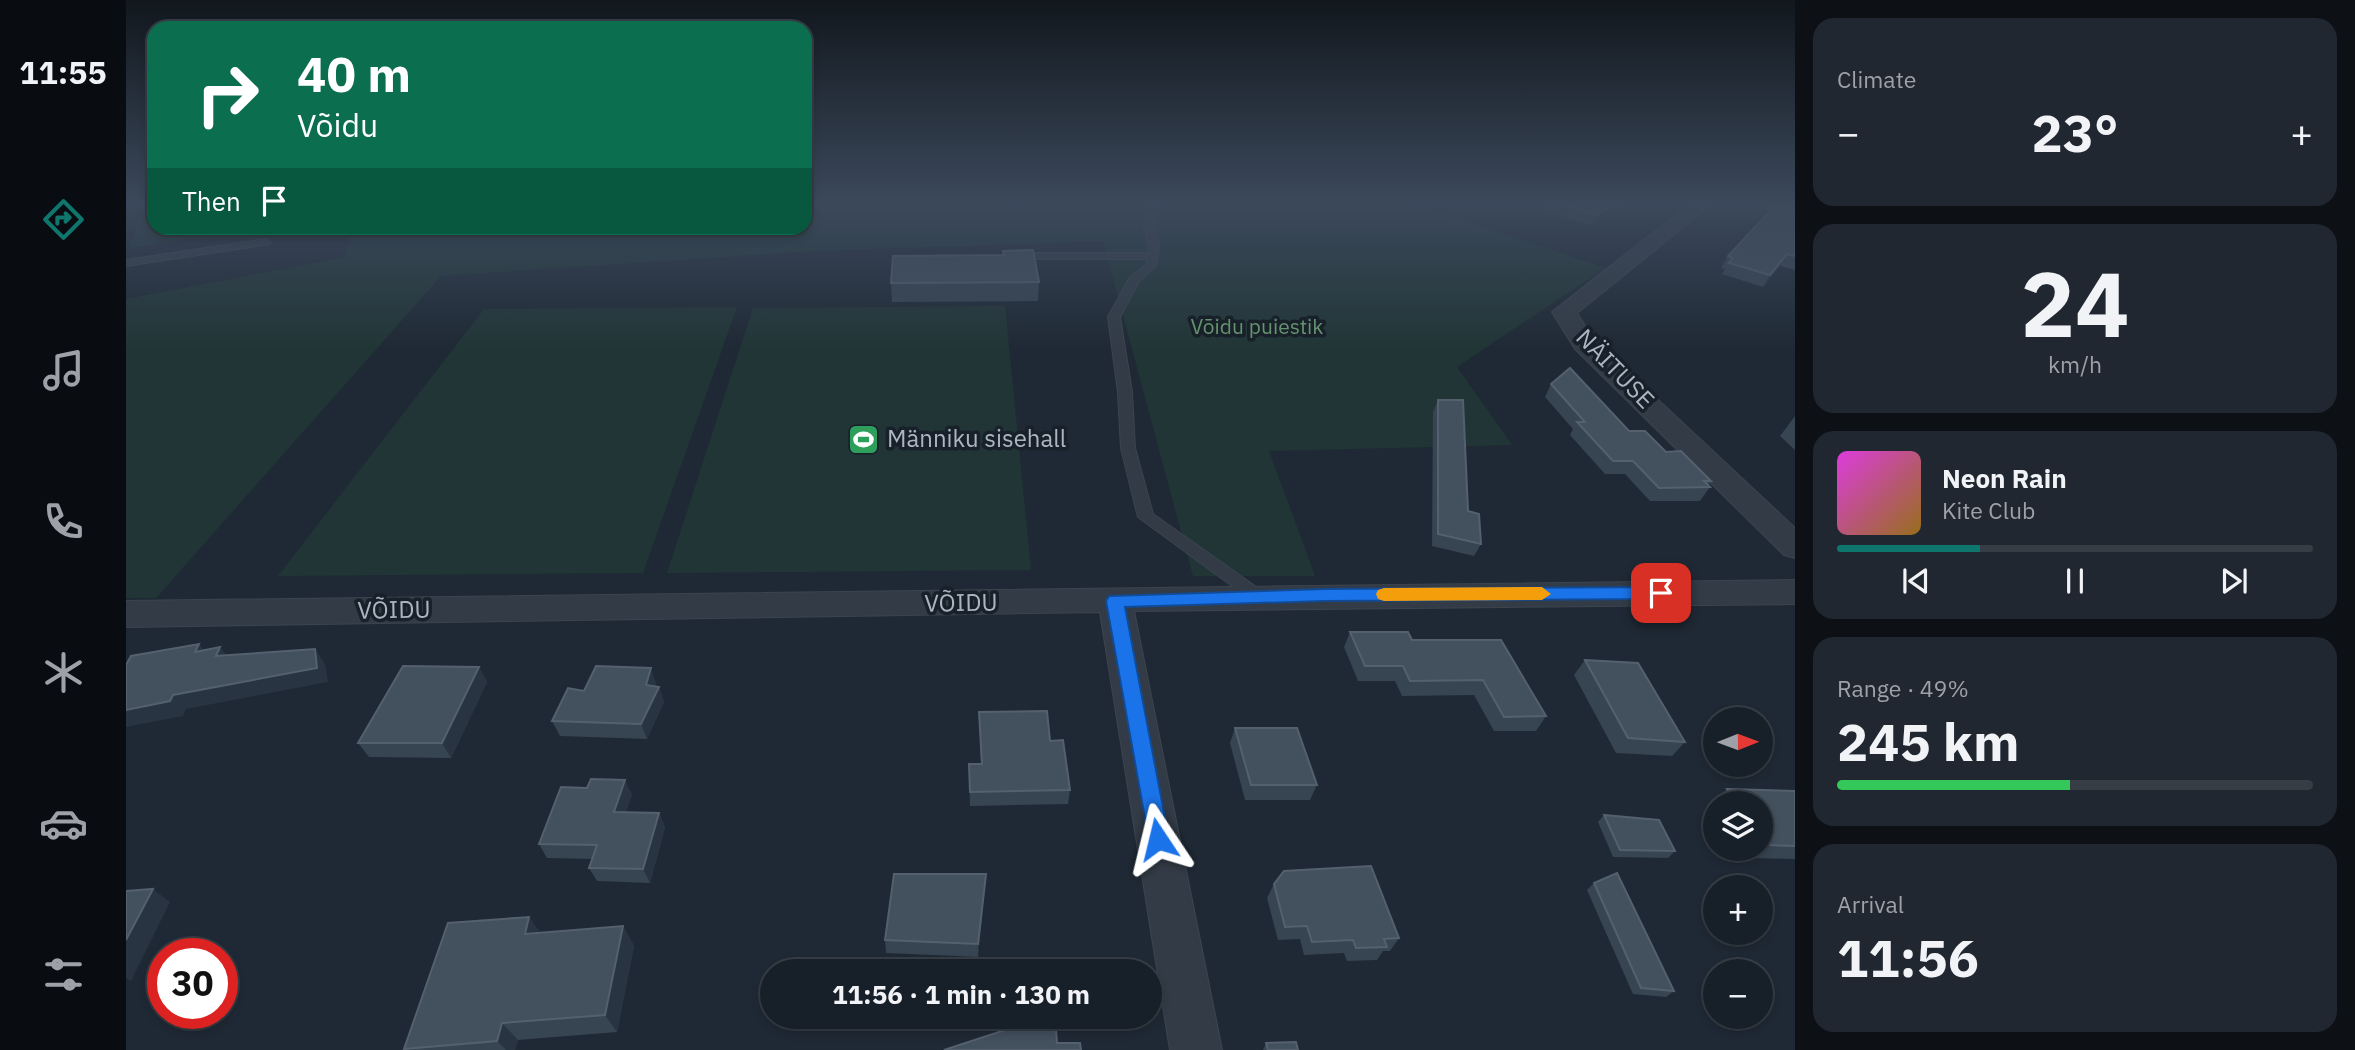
<!DOCTYPE html>
<meta charset="utf-8">
<style>
:root{--surface:#171f28;--page:#202730;--text:#f1f3f6;--muted:#9ea2a8;--line:#363d45;--accent:#0f766e}
body{margin:0;font-family:"IBM Plex Sans",sans-serif;background:var(--page);color:var(--text);height:100vh;display:flex;flex-direction:column;font-size:26px;white-space:nowrap}
*{box-sizing:border-box;margin:0}
p{font-size:23px;color:var(--muted)}
.icon{flex:none;width:38px;height:38px;fill:none;stroke:currentColor;stroke-width:2;stroke-linecap:round;stroke-linejoin:round}
.map{position:relative;flex:1;overflow:hidden}
.side{display:flex;flex-direction:column;gap:18px;padding:18px;background:#0d1116;width:560px}
.side>*{flex:none}
.top-card{position:absolute;left:21px;top:21px;width:665px;height:214px;border-radius:21px;box-shadow:0 4px 10px #0003,0 0 0 2px var(--line);background:#0b6e4f;color:#fff;overflow:hidden}
.needle{width:46px;rotate:89deg}
.controls{position:absolute;left:1577px;top:707px;display:grid;gap:14px}
.controls a{display:grid;place-items:center;width:70px;height:70px;border-radius:50%;background:var(--surface);box-shadow:0 4px 10px #0003,0 0 0 2px var(--line);font-size:35px}
.speed{position:absolute;left:21px;top:938px;display:flex;gap:14px;font-size:35px;font-weight:700;text-align:center}
.speed>*{display:grid;place-content:center;width:91px;height:91px;border-radius:50%;background:var(--surface);box-shadow:0 4px 10px #0003,0 0 0 2px var(--line);line-height:1}
.speed .limit{border:10px solid #d22;background:#fff;color:#111}
.pin{position:absolute;display:grid;place-items:center;width:60px;height:60px;color:#fff;margin:-30px;border-radius:14px;box-shadow:0 4px 10px #0006}
.me{position:absolute;width:77px;margin:-38px;rotate:350deg;stroke-linejoin:round;filter:drop-shadow(0 0 5px #0008)}
.turn{display:flex;align-items:center;gap:24px;height:147px;padding:0 35px;font-size:32px}
.turn .icon{width:91px;height:91px;stroke-width:2.5}
.turn b{display:block;font-size:49px;line-height:60px}
.then{display:flex;align-items:center;height:66px;padding:0 35px;background:#0003;gap:14px;font-size:26px}
.big{font-size:52px;font-weight:800;line-height:1.1}
.side .tile{flex:1;display:flex;flex-direction:column;justify-content:center;gap:10px;min-width:0;padding:0 24px;border-radius:21px;background:var(--page)}
.side .dial{align-items:center;gap:0}
.dial b{font-size:91px;line-height:1}
.song{display:flex;align-items:center;gap:21px}
.cover{width:84px;height:84px;border-radius:10px;background:linear-gradient(135deg,hsl(300 70% 55%),hsl(40 70% 35%))}
.played{height:7px;border-radius:4px;background:linear-gradient(90deg,var(--accent) 30%,var(--line) 30%)}
.keys{display:flex;justify-content:space-around;direction:ltr}
.heat{display:flex;justify-content:space-between;align-items:center;font-size:38px;direction:ltr}
.charge{height:10px;border-radius:5px;background:linear-gradient(90deg,#34c759 49%,var(--line) 0)}
.trip{position:absolute;left:634px;top:959px;width:402px;height:70px;border-radius:35px;background:var(--surface);box-shadow:0 4px 10px #0003,0 0 0 2px var(--line);font-weight:800;line-height:70px;text-align:center}
main{display:flex;flex:1;min-height:0}
.dock{display:flex;flex-direction:column;width:126px;justify-content:space-around;align-items:center;background:#090c10;color:var(--muted)}
.dock .icon{width:49px;height:49px}
.dock .active{color:var(--accent)}
.dock b{font-size:32px;color:var(--text)}
.map>svg:first-child{display:block}
.green{fill:#213536}
.lines{fill:none;stroke-linecap:round;stroke-linejoin:round}
.lane-casing{stroke:#3c444f;stroke-width:2}
.street-casing{stroke:#3c444f;stroke-width:2}
.highway-casing{stroke:#3d4650;stroke-width:3}
.lane{fill:#323b46;fill-rule:evenodd}
.street{fill:#323b46;fill-rule:evenodd}
.highway{fill:#6c5f4f;fill-rule:evenodd}
.wall{fill:#374452}
.shaded-wall{fill:#283441}
.building{fill:#43505e;stroke:#54606e;stroke-width:2}
.route{fill:#1a73e8;stroke:#114b97;stroke-width:2}
.slow{fill:#f59e0b}
.labels{text-anchor:middle;stroke-width:7;stroke-linejoin:round;paint-order:stroke}
.far-park-label{font-size:21px;fill:#64936d;stroke:#18202a}
.street-label{font-size:24px;fill:#acb6c3;stroke:#18202a}
.poi-label{font-size:24px;fill:#acb6c3;stroke:#18202a;text-anchor:start}
</style>
<main>
<nav class="dock">
<b>11:55</b>
<svg class="icon active" aria-label="directions" viewBox="0 0 24 24"><path d="M12 3l9 9-9 9-9-9zM9 14v-3h6M13 9l2 2-2 2"/></svg>
<svg class="icon" aria-label="music" viewBox="0 0 24 24"><path d="M9 18V5l10-2v13"/><circle cx="6" cy="18" r="3"/><circle cx="16" cy="16" r="3"/></svg>
<svg class="icon" aria-label="phone" viewBox="0 0 24 24"><path d="M5 4h4l2 5-3 2q2 4 5 5l2-3 5 2v4C11 20 4 13 5 4z"/></svg>
<svg class="icon" aria-label="climate" viewBox="0 0 24 24"><path d="M12 3v18M4 7l16 10M4 17L20 7"/></svg>
<svg class="icon" aria-label="car" viewBox="0 0 24 24"><path d="M5 17H2v-5l4-1 3-4h7l3 4 3 1v5h-3M9 17h6M6 11h13"/><circle cx="7" cy="17" r="2"/><circle cx="17" cy="17" r="2"/></svg>
<svg class="icon" aria-label="filters" viewBox="0 0 24 24"><path d="M4 7h16M4 17h16"/><circle cx="9" cy="7" r="2"/><circle cx="15" cy="17" r="2"/></svg>
</nav>
<div class="map">
<svg width="1669" height="1050" viewBox="0 0 1669 1050">
<rect width="100%" height="100%" fill="#1f2935"/>
<g class="green">
<path d="M17,203h11v25h109l-133,20z"/>
<path d="M679,203h608l192,65 -148,99 55,78 -243,6 46,125h-122l-90,-335 -292,10 -370,25 -285,322h-30v-299l220,-42 5,-29h454z"/>
<path d="M879,306l26,264 -364,3 86,-265z"/>
<path d="M611,307l-94,266 -365,3 206,-267z"/>
</g>
<g class="lines">
<defs>
<g id="lane">
<path d="M1021,203h10l-3,24 5,19 -3,20 -17,15 -19,36 12,75 3,56 18,66 113,80 3,4 -3,4h-12l-116,-85 -17,-69 -3,-56 -10,-75 22,-40 16,-12 1,-6h-132l-5,-3 5,-3h133l1,-7 -5,-19z"/>
<path d="M140,239l5,3 -1,2 -144,22v-6z"/>
</g>
<g id="street">
<path d="M1565,203h22l-136,110 16,26 202,189v30l-11,-3 -209,-206 -23,-37z"/>
<path d="M1669,580v24l-661,7 88,439h-52l-70,-438 -974,15v-26z"/>
</g>
<path id="highway" d="M1635,203h34v13l-30,-8z"/>
</defs>
<use href="#lane" class="lane-casing"/>
<use href="#street" class="street-casing"/>
<use href="#highway" class="highway-casing"/>
<use href="#lane" class="lane"/>
<use href="#street" class="street"/>
<use href="#highway" class="highway"/>
</g>
<g class="wall">
<path d="M1419,203h82l-1,3 -35,19 -49,-14z"/>
<path d="M1669,213v57l-15,-4 -17,21 -41,-13 3,-5 -4,-1 7,-12z"/>
<path d="M877,251l36,31 -1,19 -146,1 -1,-19 112,-28z"/>
<path d="M1425,384l115,68 45,29 -3,5 2,1 -10,14h-50l-25,-27h-20l-35,-39 3,-6 -28,-32z"/>
<path d="M1312,400l30,111 13,33 -7,12 -42,-10 1,-134z"/>
<path d="M1669,416v34l-15,-14z"/>
<path d="M1224,632l62,8 134,76 -10,15h-42l-20,-36 -72,1 -7,-15h-37l-14,-34z"/>
<path d="M1459,660l100,82 -13,14 -56,-3 -42,-78z"/>
<path d="M353,667l8,15 -36,76 -82,-1 -11,-14z"/>
<path d="M530,683l-1,3 4,1 5,15 -17,37 -87,-3 -8,-15 32,-30z"/>
<path d="M853,712l71,29 20,49 -2,14 -98,2 -1,-42h12z"/>
<path d="M1109,728l82,57 -7,15h-65l-15,-57z"/>
<path d="M1601,789l68,2v68l-45,-1 -5,-9h15v-46h-45l-1,-1z"/>
<path d="M506,794l-6,18 33,1 6,14 -15,56 -53,-2 -8,-13 3,-9 -45,-1 -8,-14z"/>
<path d="M1478,815l71,36 -7,7 -55,-1 -15,-35z"/>
<path d="M860,874l-8,83 -92,-4 -1,-13z"/>
<path d="M1468,883l80,108 -8,6 -33,-3 -46,-104z"/>
<path d="M1148,884l125,54 -9,13h-7l-6,9 -30,1 -3,-8 -40,2 -4,-16 -22,1 -11,-42z"/>
<path d="M403,917l11,16 83,-7 11,20 -17,86 -99,8 -3,10h-109l-2,-1z"/>
<path d="M1140,1043l32,7h-35z"/>
</g>
<g class="shaded-wall">
<path d="M1492,203h9l-1,3 -35,19 5,-10z"/>
<path d="M1661,254l-7,12 -17,21 7,-12z"/>
<path d="M73,644l12,14 -16,-6z"/>
<path d="M94,647l12,14 -16,-5z"/>
<path d="M189,649l10,15 3,18 -142,27 -3,7 -57,11v-17z"/>
<path d="M353,667l8,15 -36,76 -9,-15z"/>
<path d="M525,668l5,15 -5,17 -5,-15z"/>
<path d="M533,687l5,15 -17,37 -6,-15z"/>
<path d="M499,780l7,14 -11,32 -7,-14z"/>
<path d="M533,813l6,14 -15,56 -7,-14z"/>
<path d="M860,874l-1,14 -7,69v-13z"/>
<path d="M27,889l17,13 -39,79 -5,-3v-38z"/>
<path d="M403,917l13,19 -17,-2z"/>
<path d="M497,926l11,20 -17,86 -12,-17z"/>
<path d="M376,1023l16,17 -3,10h-9l-9,-9z"/>
</g>
<g class="building">
<path d="M1428,203h64l-22,12z"/>
<path d="M1648,207l21,6v43l-8,-2 -17,21 -41,-12 4,-5 -5,-2z"/>
<path d="M907,250l6,32 -148,1 2,-27 111,-1 -1,-4z"/>
<path d="M1444,368l59,63h16l21,21 15,-1 30,30h-7l6,6 -51,1 -26,-27h-20l-36,-39h8l-34,-38z"/>
<path d="M1312,400h25l5,111 11,3 2,30 -43,-10z"/>
<path d="M1224,632h58l4,8h89l45,76 -42,1 -21,-37 -73,1 -7,-15h-38z"/>
<path d="M73,644l-4,8 25,-5 -4,9 99,-7 2,19 -144,27 -3,6 -44,9v-45l5,-9z"/>
<path d="M1459,660l53,3 47,79 -57,-4z"/>
<path d="M277,666l76,1 -37,76h-84z"/>
<path d="M470,666l55,2 -5,17 13,2 -18,37 -89,-3 16,-33 16,3z"/>
<path d="M921,711l3,30 13,-1 7,50 -100,2 -1,-28h13l-3,-52z"/>
<path d="M1109,728h62l20,57h-66z"/>
<path d="M465,779l34,1 -11,32 45,1 -16,56 -54,-1 8,-23 -58,-1 22,-57 26,1z"/>
<path d="M1601,789l68,2v55l-30,-1 -5,-6v-36h-23z"/>
<path d="M1478,815l55,5 16,31 -55,-1z"/>
<path d="M1245,866l28,72 -15,1 3,8 -31,1 -3,-8 -41,2 -5,-16 -22,1 -11,-43 10,-13z"/>
<path d="M1491,873l57,118 -33,-3 -47,-105z"/>
<path d="M768,874h92l-8,70 -93,-4z"/>
<path d="M27,889l-27,51v-49z"/>
<path d="M403,917l-4,17 98,-8 -18,89 -103,8 -5,18 -93,8 44,-126z"/>
<path d="M930,1029l1,14h23l1,7h-137l61,-20z"/>
<path d="M1170,1042l2,8h-30l-2,-7z"/>
</g>
<linearGradient id="sky" x2="0" y2="1"><stop stop-color="#11171d"/><stop offset="0.58" stop-color="#3c495c"/><stop offset="1" stop-color="#3c495c" stop-opacity="0"/></linearGradient>
<rect width="1669" height="350" fill="url(#sky)"/>
<path class="route" d="M1535,587l9,6 -9,6 -336,2 -200,6 44,232 -4,7 -7,3 -8,-3 -44,-245 3,-5 216,-7z"/>
<path class="slow" d="M1416,587l9,7 -9,6 -158,1 -6,-2 -2,-5 2,-4 6,-2z"/>
<defs>
<symbol id="stadium-square" viewBox="-11 -11 22 22"><rect x="-9" y="-9" width="18" height="18" rx="4" fill="#2e9e5b" stroke="#18202a"/><path d="M0-5a6.5 5 0 1 0 0 10a6.5 5 0 1 0 0-10ZM-3.5-1.8h7v3.6h-7Z" fill="#fff"/></symbol>
</defs>
<g fill-rule="evenodd">
<use href="#stadium-square" x="720" y="422" width="35" height="35"/>
</g>
<g class="labels">
<g class="far-park-label">
<text x="1131" y="334">Võidu puiestik</text>
</g>
<g class="street-label">
<text transform="translate(1489 369) rotate(46)" y="8">NÄITUSE</text>
<text transform="translate(835 603) rotate(-1)" y="8">VÕIDU</text>
<text transform="translate(268 610) rotate(-1)" y="8">VÕIDU</text>
</g>
<g class="poi-label">
<text x="761" y="447">Männiku sisehall</text>
</g>
</g>
</svg>
<div class="controls">
<a><svg class="needle" viewBox="-14 -14 28 28"><path d="M0-13l5 13h-10z" fill="#e53935"/><path d="M0 13l5-13h-10z" fill="#9ea2a8"/></svg></a>
<a><svg class="icon" aria-label="layers" viewBox="0 0 24 24"><path d="M12 4l9 5-9 5-9-5zM3 14l9 5 9-5"/></svg></a>
<a>+</a>
<a>−</a>
</div>
<div class="speed"><div class="limit">30</div></div>
<div class="pin" style="left:1535px;top:593px;background:#d93025"><svg class="icon" aria-label="arrive" viewBox="0 0 24 24"><path d="M6 21V4h12l-3 4 3 4H6"/></svg></div>
<svg class="me" style="left:1032px;top:839px" viewBox="-20 -20 40 40"><path d="M0-17L14 15 0 8-14 15z" fill="#1a73e8" stroke="#fff" stroke-width="4"/></svg>
<div class="trip">11:56 · 1 min · 130 m</div>
<div class="top-card">
<div class="turn"><svg class="icon" aria-label="right" viewBox="0 0 24 24"><path d="M7 20v-9h11M14 6l5 5-5 5"/></svg><div><b>40 m</b>Võidu</div></div>
<div class="then">Then<svg class="icon" aria-label="arrive" viewBox="0 0 24 24"><path d="M6 21V4h12l-3 4 3 4H6"/></svg></div>
</div>
</div>
<section class="side">
<div class="tile"><p>Climate</p>
<div class="heat"><a>−</a><b class="big">23°</b><a>+</a></div>
</div>
<div class="tile dial"><b>24</b><p>km/h</p></div>
<div class="tile">
<div class="song"><i class="cover"></i><div><b>Neon Rain</b><p>Kite Club</p></div></div>
<div class="played"></div>
<div class="keys"><svg class="icon" aria-label="previous" viewBox="0 0 24 24"><path d="M18 5L8 12l10 7zM5 5v14"/></svg><svg class="icon" aria-label="pause" viewBox="0 0 24 24"><path d="M8 5v14M16 5v14"/></svg><svg class="icon" aria-label="next" viewBox="0 0 24 24"><path d="M6 5l10 7-10 7zM19 5v14"/></svg></div>
</div>
<div class="tile"><p>Range · 49%</p><b class="big">245 km</b><div class="charge"></div></div>
<div class="tile"><p>Arrival</p><b class="big">11:56</b></div>
</section>
</main>
